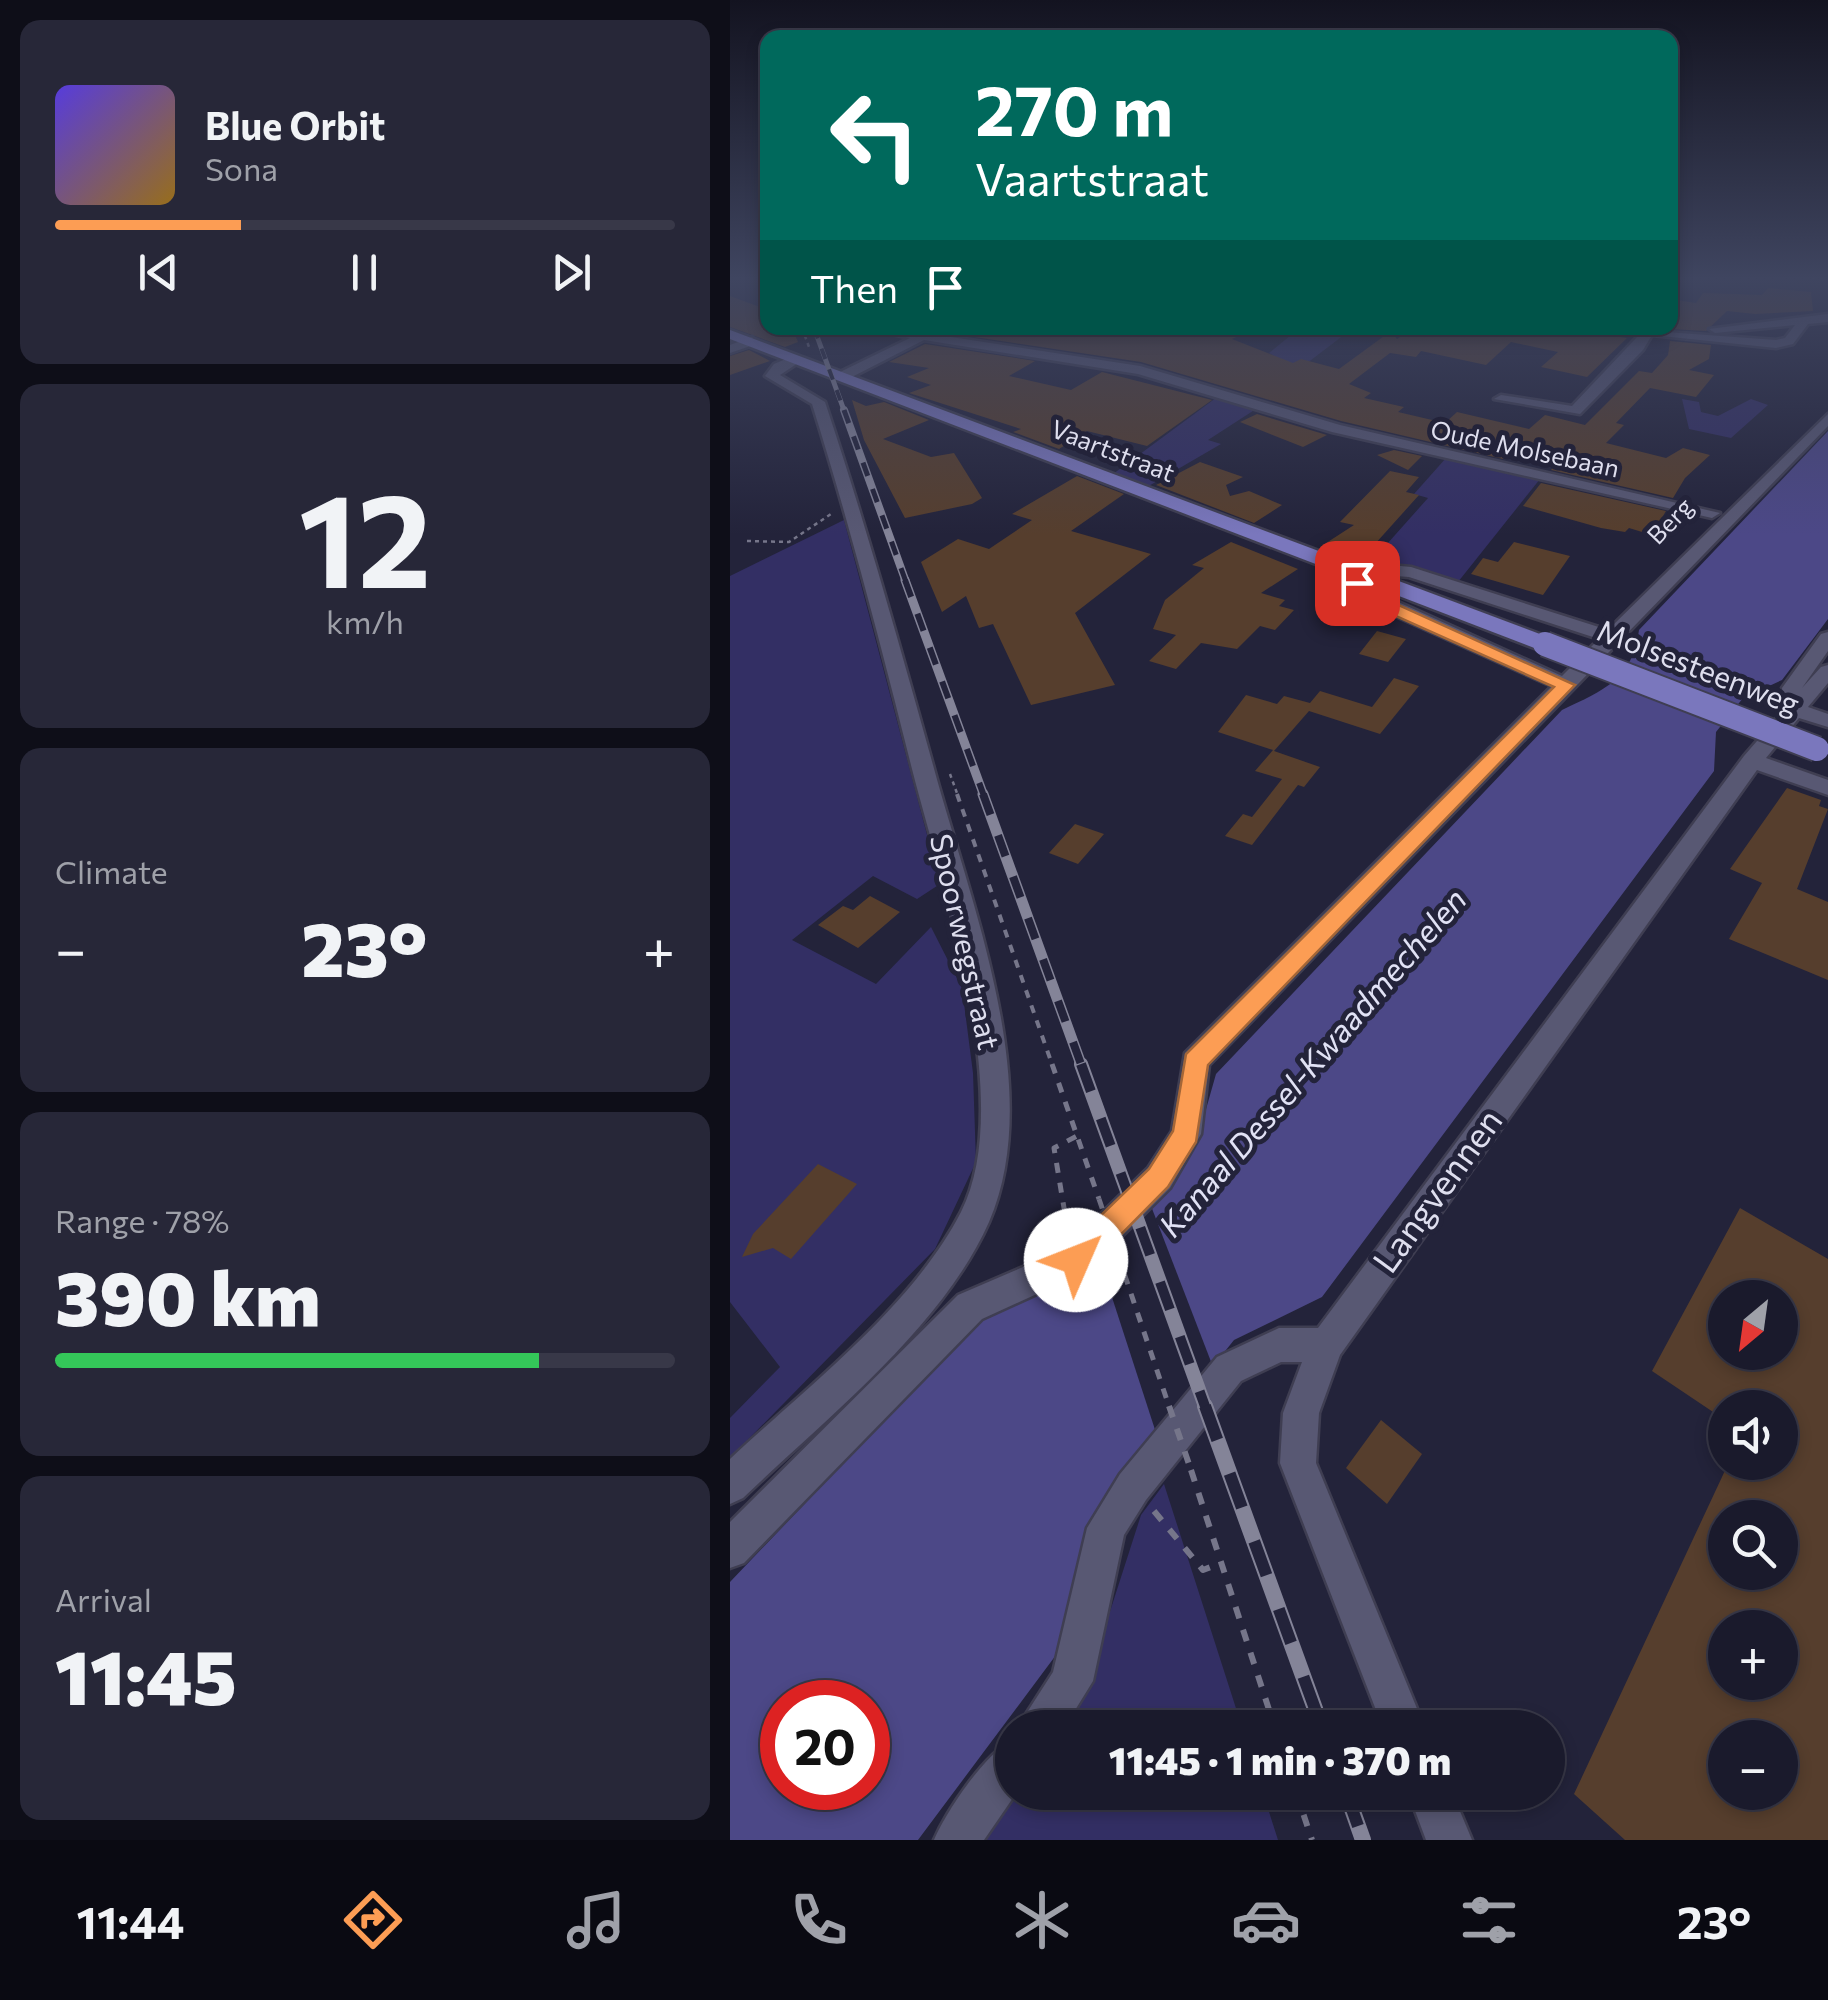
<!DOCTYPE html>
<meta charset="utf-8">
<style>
:root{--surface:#1a1a2c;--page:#272738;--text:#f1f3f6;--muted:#9fa1a9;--line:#383848;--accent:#fc9d54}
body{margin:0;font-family:Commissioner,sans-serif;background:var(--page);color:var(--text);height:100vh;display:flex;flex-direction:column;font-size:38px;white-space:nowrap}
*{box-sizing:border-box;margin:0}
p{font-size:32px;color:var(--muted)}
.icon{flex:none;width:55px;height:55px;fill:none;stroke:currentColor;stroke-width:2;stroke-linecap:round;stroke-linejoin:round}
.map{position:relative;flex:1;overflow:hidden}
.side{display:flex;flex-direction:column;gap:20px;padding:20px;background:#0e0e18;width:730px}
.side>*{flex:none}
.hud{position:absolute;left:30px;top:30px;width:918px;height:305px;border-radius:20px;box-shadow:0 5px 15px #0003,0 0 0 2px var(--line);background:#00695c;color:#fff;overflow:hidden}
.needle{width:65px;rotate:209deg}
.buttons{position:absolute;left:978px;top:1280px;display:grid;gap:20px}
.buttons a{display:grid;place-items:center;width:90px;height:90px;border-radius:50%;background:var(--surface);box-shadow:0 5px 15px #0003,0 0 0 2px var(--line);font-size:50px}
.speed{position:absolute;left:30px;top:1680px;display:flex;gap:20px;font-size:50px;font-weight:700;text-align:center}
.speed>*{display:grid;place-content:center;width:130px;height:130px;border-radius:50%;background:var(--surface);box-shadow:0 5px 15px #0003,0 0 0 2px var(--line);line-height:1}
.speed .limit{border:15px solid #d22;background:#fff;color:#111}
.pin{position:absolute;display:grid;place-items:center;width:85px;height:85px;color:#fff;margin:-42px;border-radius:20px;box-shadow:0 5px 15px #0006}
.me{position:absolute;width:110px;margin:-55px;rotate:46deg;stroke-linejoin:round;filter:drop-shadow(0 0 8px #0008)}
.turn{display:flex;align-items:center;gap:35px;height:210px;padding:0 50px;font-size:45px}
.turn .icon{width:130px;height:130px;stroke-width:2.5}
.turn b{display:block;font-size:70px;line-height:85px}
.then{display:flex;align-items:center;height:95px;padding:0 50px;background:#0003;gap:20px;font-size:38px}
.big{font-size:75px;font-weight:800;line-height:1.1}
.side .tile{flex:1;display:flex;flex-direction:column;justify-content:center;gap:15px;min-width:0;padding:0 35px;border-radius:20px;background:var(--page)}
.side .dial{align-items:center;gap:0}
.dial b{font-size:130px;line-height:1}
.song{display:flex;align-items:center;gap:30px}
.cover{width:120px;height:120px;border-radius:15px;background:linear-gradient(135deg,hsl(250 70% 55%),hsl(40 70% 35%))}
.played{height:10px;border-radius:5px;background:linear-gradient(90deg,var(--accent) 30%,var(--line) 30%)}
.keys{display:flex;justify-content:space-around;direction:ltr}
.heat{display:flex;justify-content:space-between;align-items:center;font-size:55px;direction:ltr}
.charge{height:15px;border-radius:8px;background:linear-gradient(90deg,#34c759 78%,var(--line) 0)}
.trip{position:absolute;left:265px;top:1710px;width:570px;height:100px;border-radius:50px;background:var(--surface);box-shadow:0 5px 15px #0003,0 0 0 2px var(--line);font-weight:800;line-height:100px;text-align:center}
.tabs{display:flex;height:160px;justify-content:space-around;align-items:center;background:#0a0a12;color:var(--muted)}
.tabs .icon{width:70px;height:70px}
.tabs .on{color:var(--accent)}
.tabs b{font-size:45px;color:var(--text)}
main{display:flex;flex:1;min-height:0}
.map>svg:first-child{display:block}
.green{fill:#332f64}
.water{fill:#4c4887;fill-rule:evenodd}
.pier{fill:#23233a}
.building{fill:#563e2d;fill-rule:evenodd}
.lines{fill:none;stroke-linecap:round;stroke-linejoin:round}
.minor-casing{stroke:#3f3e52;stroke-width:5}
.major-casing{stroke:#3f3e52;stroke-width:5}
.path-far3{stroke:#76768a;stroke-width:2.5;stroke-dasharray:4 4;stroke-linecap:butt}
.path-far2{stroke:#76768a;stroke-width:4;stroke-dasharray:8 8;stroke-linecap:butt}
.path-far1{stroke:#76768a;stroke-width:5;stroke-dasharray:10 10;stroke-linecap:butt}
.path{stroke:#76768a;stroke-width:6;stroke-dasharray:12 12;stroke-linecap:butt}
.minor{fill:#585873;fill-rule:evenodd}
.major{fill:#7a77bd;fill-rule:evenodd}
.rail-far5-casing{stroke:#848498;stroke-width:5}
.rail-far4-casing{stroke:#848498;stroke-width:8}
.rail-far3-casing{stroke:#848498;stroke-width:9}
.rail-far2-casing{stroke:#848498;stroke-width:11}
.rail-far1-casing{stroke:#848498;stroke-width:14}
.rail-casing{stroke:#848498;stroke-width:16}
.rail-far5{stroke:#23233a;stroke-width:4;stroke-dasharray:11;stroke-linecap:butt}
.rail-far4{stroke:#23233a;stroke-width:5;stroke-dasharray:14;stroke-linecap:butt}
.rail-far3{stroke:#23233a;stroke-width:6;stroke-dasharray:18;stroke-linecap:butt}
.rail-far2{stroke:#23233a;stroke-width:8;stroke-dasharray:22;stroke-linecap:butt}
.rail-far1{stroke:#23233a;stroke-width:10;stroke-dasharray:29;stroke-linecap:butt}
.rail{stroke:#23233a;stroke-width:12;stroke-dasharray:36;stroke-linecap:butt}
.major-bridge-casing{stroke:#3f3e52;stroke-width:28;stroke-linecap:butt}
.path-bridge-far1{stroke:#76768a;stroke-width:5;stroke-dasharray:10 10;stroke-linecap:butt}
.path-bridge{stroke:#76768a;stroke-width:6;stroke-dasharray:12 12;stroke-linecap:butt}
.major-bridge{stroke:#7a77bd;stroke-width:24}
.route{fill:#fc9d54;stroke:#a46637;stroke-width:2.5}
.labels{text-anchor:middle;stroke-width:10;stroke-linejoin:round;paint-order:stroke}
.far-street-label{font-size:25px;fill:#dedeee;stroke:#23233a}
.street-label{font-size:30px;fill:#dedeee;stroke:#23233a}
.water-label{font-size:32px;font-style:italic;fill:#e1e2f5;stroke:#23233a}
.near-street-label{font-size:35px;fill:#dedeee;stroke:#23233a}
</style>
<main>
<section class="side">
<div class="tile">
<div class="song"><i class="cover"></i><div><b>Blue Orbit</b><p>Sona</p></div></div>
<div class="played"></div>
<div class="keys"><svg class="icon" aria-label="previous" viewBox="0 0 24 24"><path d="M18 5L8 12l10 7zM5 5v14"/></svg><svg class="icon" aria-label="pause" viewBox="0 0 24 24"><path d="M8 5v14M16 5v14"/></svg><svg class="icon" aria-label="next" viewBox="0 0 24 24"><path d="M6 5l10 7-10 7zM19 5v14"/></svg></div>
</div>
<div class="tile dial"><b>12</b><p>km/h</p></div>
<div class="tile"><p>Climate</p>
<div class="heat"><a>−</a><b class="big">23°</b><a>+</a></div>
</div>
<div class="tile"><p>Range · 78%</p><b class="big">390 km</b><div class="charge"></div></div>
<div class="tile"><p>Arrival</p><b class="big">11:45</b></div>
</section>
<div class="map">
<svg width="1098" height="1840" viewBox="0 0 1098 1840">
<rect width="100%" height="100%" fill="#23233a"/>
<g class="green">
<path d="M552,328h71l-55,42 -29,-17 27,-22z"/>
<path d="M490,395l39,12 -51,33 13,4 -74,43 -34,-13z"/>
<path d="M952,399l17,3 2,10 17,4 33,-17 17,6 -37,33 -42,-9z"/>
<path d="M716,458l94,21 -82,103 -87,-20 57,-64 -14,-4z"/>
<path d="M114,520l96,364 -23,15 -44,-23 -81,64 84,44 55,-57 31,61 11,85 3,89 -41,87 -205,209v-40l50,-51 -50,-65v-726z"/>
<path d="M434,1484l78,243 -187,1 32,-45 54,-168z"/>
<path d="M282,1787v5l251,1 15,47h-304z"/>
</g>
<path class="water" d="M1098,431v188l-46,61 -39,18 -27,34 -2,39 -392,526 -88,43 -139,174 -36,137 -141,189h-188v-258l248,-260 96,-44 121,-130 21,-74 346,-364c42,-20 71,-31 77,-80zM52,1702h86v86h-86z"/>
<path class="pier" d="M416,1193l69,179 -56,70 -63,-194z"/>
<g class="building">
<path d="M1038,288l43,4 2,19 -58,3 -28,-3 -21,20 -36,-2v-30l26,4 7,-10 59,2z"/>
<path d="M0,296l38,14v18h24l6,14 -13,5 -55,-20z"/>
<path d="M184,328h341l-23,11 61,24 8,-4 38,10 52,-38 6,8 10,-7 21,4 11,-8h122l66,10 -40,39 -46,-10 17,-15 -47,-10 -25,23 -65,-14 -5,6 -26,-4 -41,31 22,9 -7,5 40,9 -6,5 47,11 12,-11 72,17 16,-14 40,10 54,-54 13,2 16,-18 2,-14 41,4 -2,14 -20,11 25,5 -18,22 -46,-9 -34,35 8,2 -18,18 60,15 17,-10 27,7 -25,23 -12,20 -122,-28 3,-4 -5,-2 13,-13 -42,-9 -17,17 -162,-38 -200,-59z"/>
<path d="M195,344l110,17 -26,15 62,14 31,-18 110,28 -65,46 -60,-15 -28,18 -46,-17 8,-3 -112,-36 22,-8 -24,-8 22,-9 -40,-6z"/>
<path d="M19,350l21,11 -40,14v-19z"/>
<path d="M122,400l14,6 18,-4 45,18 -46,19 48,18 23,-4 28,45 -10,6 -67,14 -41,-78z"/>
<path d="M527,414l70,21 -24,12 -63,-25z"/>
<path d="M664,450l28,6 -14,14 -31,-15z"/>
<path d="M470,462l43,15 -17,8 4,11 19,-5 33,14 -28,18 -98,-38z"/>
<path d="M660,471l29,6 -13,15 13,3 -53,59 -7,-2 -6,8 -33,-13 34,-22 -14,-3z"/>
<path d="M347,476l47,18 -53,37 80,23 -76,59 40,72 -84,20 -38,-81 -14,4 -13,-32 -24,16 -21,-50 37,-23 31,10 43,-29 -20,-6z"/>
<path d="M811,483l125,28 -14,24 -23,-7 -4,4 -24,-4 -78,-22z"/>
<path d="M501,542l67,27 -37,24 24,7 -6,6 15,4 -19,20 -15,-4 -23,23 -36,-6 -25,26 -27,-8 27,-26 -23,-6 12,-29 39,-32 -12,-3z"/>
<path d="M784,542l56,14 -27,39 -72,-21 12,-16 15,4z"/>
<path d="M647,631l29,8 -18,23 -29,-8z"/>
<path d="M664,678l25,8 -39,48 -71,-23 -35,40 46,16 -16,20 -6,-2 -46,60 -27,-9 18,-22 9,3 30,-38 -27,-8 18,-21 -55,-18 28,-37 31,9 7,-8 26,7 10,-12 52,16z"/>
<path d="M1057,788l34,12 -2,6 9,3 -31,80 31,13v78l-99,-41 33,-56 -32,-14z"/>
<path d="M345,824l29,10 -26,30 -29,-11z"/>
<path d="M140,896l30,16 -42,36 -40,-23 25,-19 10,4z"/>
<path d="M88,1164l39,20 -66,75 -18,-11 -31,9 11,-23z"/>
<path d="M1010,1208l88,51v581h-203l-51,-46 155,-332h58l-7,-4v-50h-55v12l-73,-49zM995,1298h55v54h-55zM995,1518h55v54h-55zM995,1628h55v54h-55zM995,1738h55v54h-55z"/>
<path d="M651,1420l41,34 -35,50 -41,-36z"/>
</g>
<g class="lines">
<defs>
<g id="minor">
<path d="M1098,314v8l-20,2 -15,20 -17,4 -124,-13 -9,15 -63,64 -86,-15 7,-4 71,11 68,-72 -30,-6 166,12 9,-2 10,-13 -80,8 -6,-4z"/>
<path d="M136,328h26l248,38 200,59 380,88 -8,5 -380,-86 -194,-58 -214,-34 -76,39h-10v-6l72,-35z"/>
<path d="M22,337l4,7 -26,9v-8z"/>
<path d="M63,356l11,3 -24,16 45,27c40,120 74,241 108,363 36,134 114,323 56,457 -47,106 -164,197 -246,276l-13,6v-45c77,-72 182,-152 231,-247 56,-110 -20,-329 -49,-443 -31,-123 -62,-244 -100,-365l-47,-28 9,-12z"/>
<path d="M1098,414v12l-619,639 -8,69 -31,54 -83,83 -105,48 -238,244 -14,5v-46l228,-227 107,-46 83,-81 24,-37 13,-78 367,-367 -192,-86 -13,-11 4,-10 28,-15 32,3 197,63zM652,575l27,2 190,62 -37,37 -197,-89z"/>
<path d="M1098,632v19l-26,37 19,-21 7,-2v18l-20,24 20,7v13l-29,-9 -33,40 62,22v15l-71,-25 -417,585 -21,58 -3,50 109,265h-42l-103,-265 3,-50 19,-51h-21l-40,19 -95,119 -22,35 -31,146 -29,47h-47l36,-56 34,-144 33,-54 97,-117 62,-29h39l426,-572 40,-46 -2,-22 39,-54z"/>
<path d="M282,1741v51h5l-33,48h-50c12,-28 51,-87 78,-99z"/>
<path d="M678,1792h44l20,48h-46z"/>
</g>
<path id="major" d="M0,330l823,309 3,5 -11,7 -8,-2 -807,-310z"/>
</defs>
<use href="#minor" class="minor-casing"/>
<use href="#major" class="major-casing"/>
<g class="path-far3">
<path d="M1082,278l16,2"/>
<path d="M72,328l7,19"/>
<path d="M17,541l42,1 42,-28"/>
<path d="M220,774l8,22"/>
</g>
<path class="path-far2" d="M227,794l96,273"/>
<g class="path-far1">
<path d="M322,1064l47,135"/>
<path d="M338,1232l-14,-84 23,-12"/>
</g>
<g class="path">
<path d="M461,1470l84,258"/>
<path d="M424,1511l49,59 18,-7"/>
<path d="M566,1792l16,48"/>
</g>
<use href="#minor" class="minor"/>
<use href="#major" class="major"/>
<defs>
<path id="rail-far5" d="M84,328l31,85"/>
<path id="rail-far4" d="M114,410l62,172"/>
<path id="rail-far3" d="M175,580l79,216"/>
<path id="rail-far2" d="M253,794l99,273"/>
<path id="rail-far1" d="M351,1064l125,345"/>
<g id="rail">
<path d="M475,1406l117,322"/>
<path d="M616,1792l17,48"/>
</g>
</defs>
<use href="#rail-far5" class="rail-far5-casing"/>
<use href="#rail-far4" class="rail-far4-casing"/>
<use href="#rail-far3" class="rail-far3-casing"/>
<use href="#rail-far2" class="rail-far2-casing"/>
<use href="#rail-far1" class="rail-far1-casing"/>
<use href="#rail" class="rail-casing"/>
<use href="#rail-far5" class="rail-far5"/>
<use href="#rail-far4" class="rail-far4"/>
<use href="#rail-far3" class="rail-far3"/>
<use href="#rail-far2" class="rail-far2"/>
<use href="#rail-far1" class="rail-far1"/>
<use href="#rail" class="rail"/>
<defs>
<path id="major-bridge" d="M815,644l272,105"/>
</defs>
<use href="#major-bridge" class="major-bridge-casing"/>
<path class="path-bridge-far1" d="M369,1199l71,210"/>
<path class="path-bridge" d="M439,1406l22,64"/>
<use href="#major-bridge" class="major-bridge"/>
</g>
<linearGradient id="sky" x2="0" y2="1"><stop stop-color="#131320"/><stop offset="0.52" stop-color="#3f4560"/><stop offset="1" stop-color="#3f4560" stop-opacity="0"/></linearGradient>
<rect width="1098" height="535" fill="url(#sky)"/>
<path class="route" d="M627,578l15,15 203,92 -367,380 -12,77 -28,45 -82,83 -10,4 -11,-4 -4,-10 4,-10 84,-81 24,-38 13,-77 368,-367 -194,-87 -12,-11z"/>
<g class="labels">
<g class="far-street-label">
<text transform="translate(795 449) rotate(12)" y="9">Oude Molsebaan</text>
<text transform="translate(383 451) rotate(21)" y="9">Vaartstraat</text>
<text transform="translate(940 521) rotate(-46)" y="9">Berg</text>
</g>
<g class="street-label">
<text transform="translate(968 668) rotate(21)" y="10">Molsesteenweg</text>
<text transform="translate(234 942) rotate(77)" y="10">Spoorwegstraat</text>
</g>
<g class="water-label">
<text transform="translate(583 1063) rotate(-49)" y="11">Kanaal Dessel-Kwaadmechelen</text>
</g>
<g class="near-street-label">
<text transform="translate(708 1191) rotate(-54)" y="12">Langvennen</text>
</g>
</g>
</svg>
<div class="buttons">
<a><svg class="needle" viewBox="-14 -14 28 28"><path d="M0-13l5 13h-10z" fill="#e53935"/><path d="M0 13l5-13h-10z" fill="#9fa1a9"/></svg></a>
<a><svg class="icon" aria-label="sound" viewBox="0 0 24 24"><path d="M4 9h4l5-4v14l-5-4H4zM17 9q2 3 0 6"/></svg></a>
<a><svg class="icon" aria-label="search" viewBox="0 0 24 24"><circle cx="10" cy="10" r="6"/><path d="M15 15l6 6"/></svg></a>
<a>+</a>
<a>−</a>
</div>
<div class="speed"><div class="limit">20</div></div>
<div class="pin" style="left:627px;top:583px;background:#d93025"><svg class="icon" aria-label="arrive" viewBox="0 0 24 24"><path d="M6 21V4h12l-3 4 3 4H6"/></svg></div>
<svg class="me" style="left:346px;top:1260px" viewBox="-20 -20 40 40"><circle r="19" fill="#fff"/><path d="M0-13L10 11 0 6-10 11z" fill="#fc9d54"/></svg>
<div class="trip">11:45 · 1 min · 370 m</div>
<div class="hud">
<div class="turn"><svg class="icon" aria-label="left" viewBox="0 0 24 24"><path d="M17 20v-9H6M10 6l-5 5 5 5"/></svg><div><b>270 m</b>Vaartstraat</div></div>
<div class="then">Then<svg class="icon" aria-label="arrive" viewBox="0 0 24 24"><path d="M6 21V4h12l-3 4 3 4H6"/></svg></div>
</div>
</div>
</main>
<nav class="tabs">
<b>11:44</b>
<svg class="icon on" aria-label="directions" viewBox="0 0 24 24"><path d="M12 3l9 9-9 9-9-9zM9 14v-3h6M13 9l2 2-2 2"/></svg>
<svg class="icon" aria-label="music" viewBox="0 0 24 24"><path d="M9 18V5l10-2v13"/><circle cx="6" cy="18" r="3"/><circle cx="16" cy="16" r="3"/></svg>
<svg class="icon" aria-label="phone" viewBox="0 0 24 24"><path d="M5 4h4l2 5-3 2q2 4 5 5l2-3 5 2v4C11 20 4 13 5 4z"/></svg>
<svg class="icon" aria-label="climate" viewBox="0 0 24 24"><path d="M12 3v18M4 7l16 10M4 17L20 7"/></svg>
<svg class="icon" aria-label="car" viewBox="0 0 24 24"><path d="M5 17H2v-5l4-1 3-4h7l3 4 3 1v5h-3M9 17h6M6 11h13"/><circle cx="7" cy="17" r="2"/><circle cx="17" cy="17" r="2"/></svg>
<svg class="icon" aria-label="filters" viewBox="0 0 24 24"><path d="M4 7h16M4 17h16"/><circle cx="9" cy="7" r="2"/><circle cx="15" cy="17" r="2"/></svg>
<b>23°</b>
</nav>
